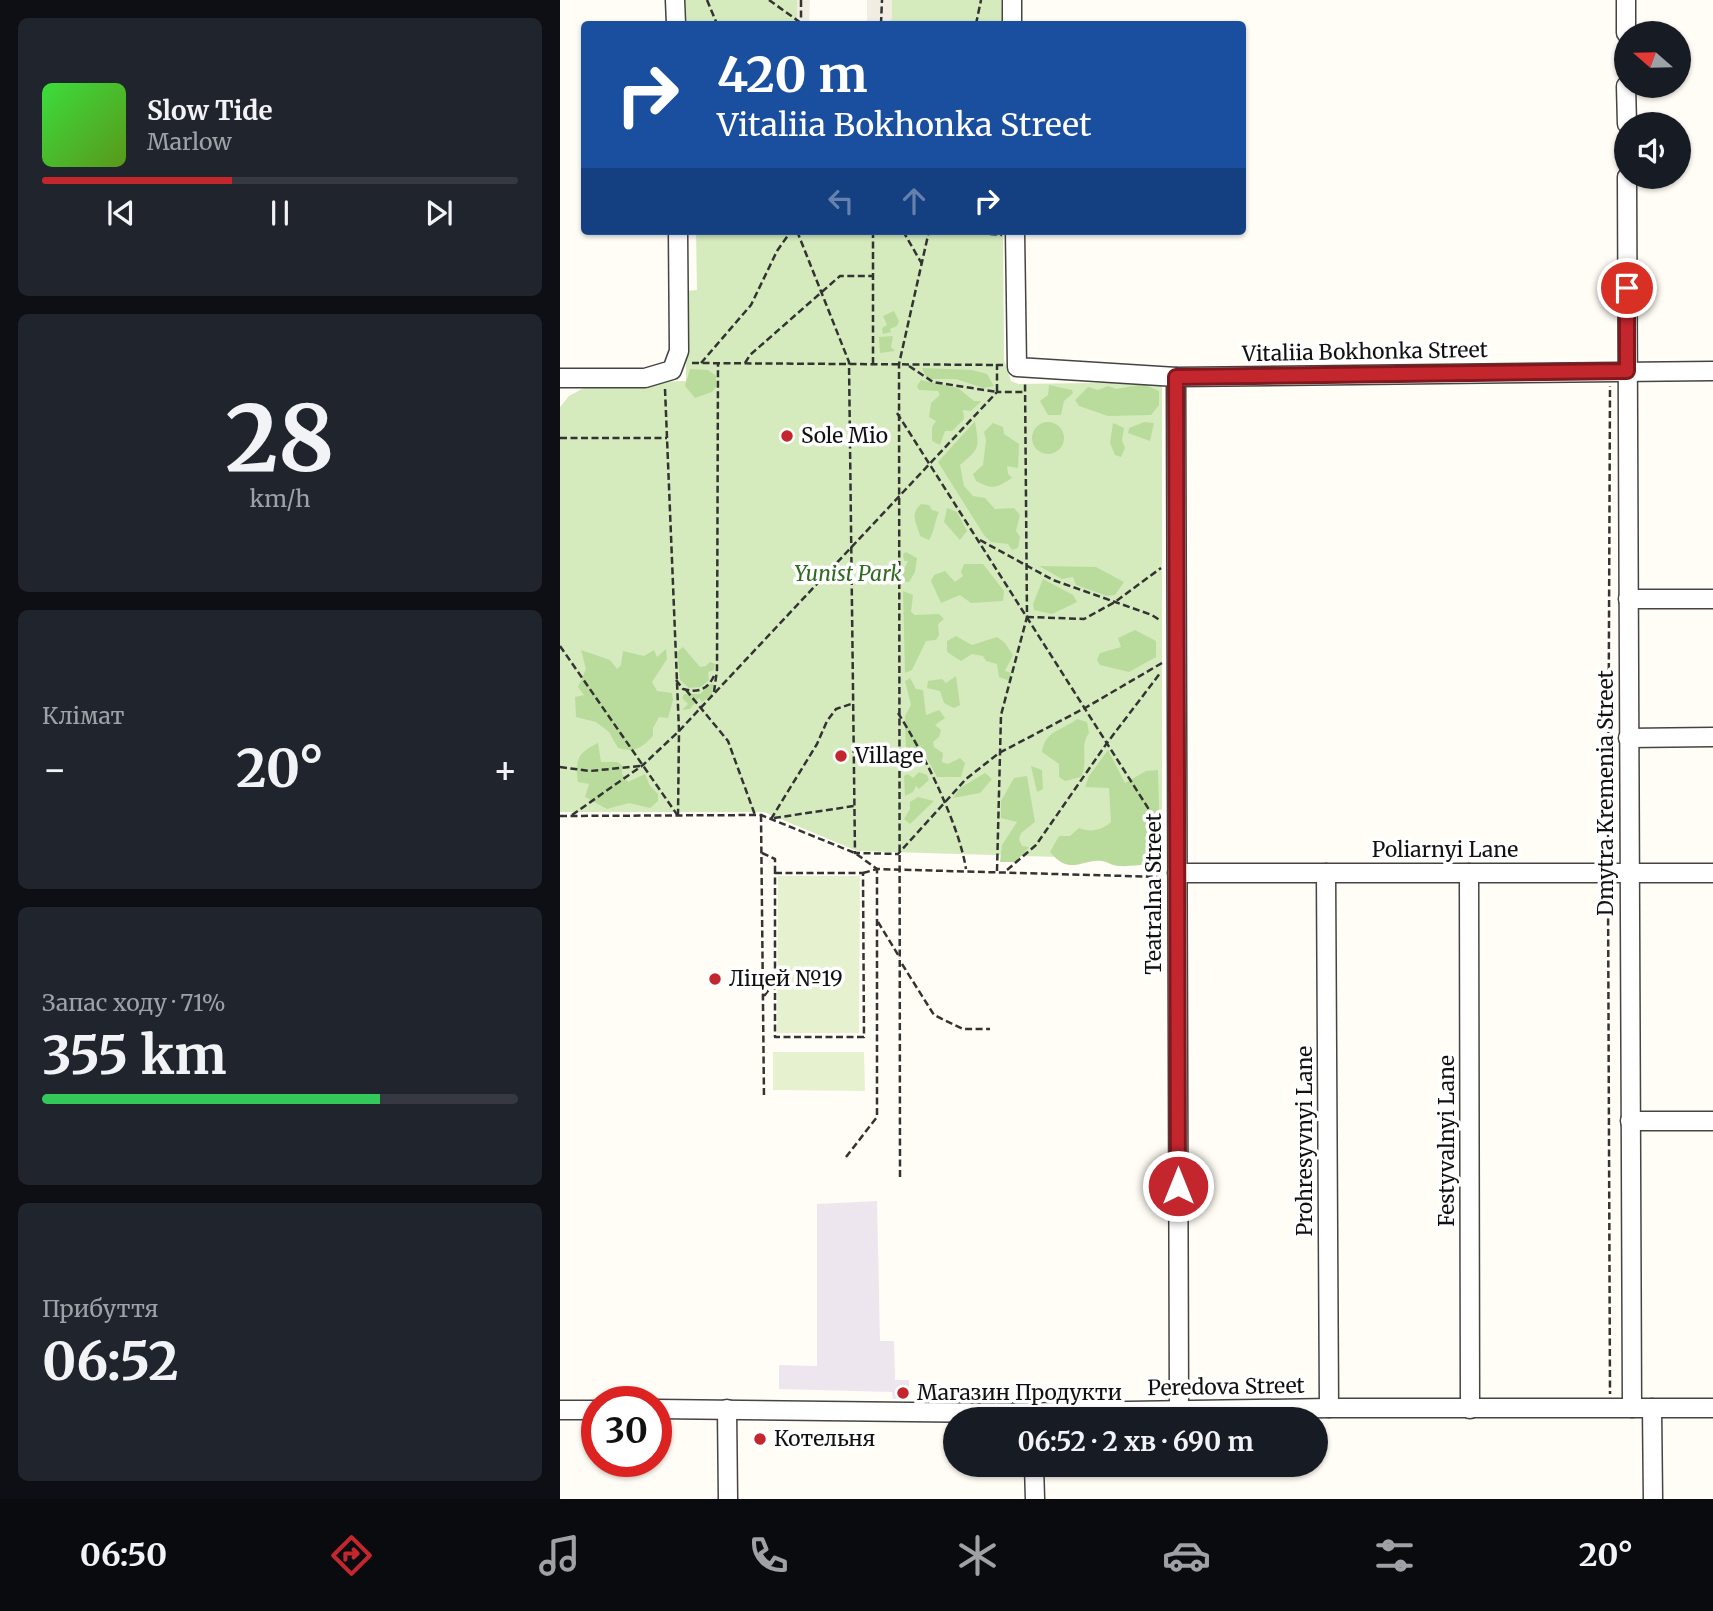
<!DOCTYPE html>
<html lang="uk">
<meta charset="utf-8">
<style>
:root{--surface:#171b24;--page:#20242c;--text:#f1f3f6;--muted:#9ea1a6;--line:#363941;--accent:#c4262e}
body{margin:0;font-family:Merriweather,serif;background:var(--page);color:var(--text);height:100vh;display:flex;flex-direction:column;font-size:26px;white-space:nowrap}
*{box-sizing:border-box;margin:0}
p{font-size:23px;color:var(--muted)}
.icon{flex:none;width:38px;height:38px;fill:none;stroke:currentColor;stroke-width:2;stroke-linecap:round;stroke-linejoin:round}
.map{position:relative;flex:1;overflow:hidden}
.side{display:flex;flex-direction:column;gap:18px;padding:18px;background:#0d0f14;width:560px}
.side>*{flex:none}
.guide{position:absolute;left:21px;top:21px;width:665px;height:214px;border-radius:7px;box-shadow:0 2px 5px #0004;background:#1a4fa0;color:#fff;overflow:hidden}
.needle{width:46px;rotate:290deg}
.fabs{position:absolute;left:1054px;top:21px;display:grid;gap:14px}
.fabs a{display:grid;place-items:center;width:77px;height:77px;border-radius:50%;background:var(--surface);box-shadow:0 2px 5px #0004;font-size:35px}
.speed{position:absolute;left:21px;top:1386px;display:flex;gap:14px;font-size:35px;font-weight:700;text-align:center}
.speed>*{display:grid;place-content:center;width:91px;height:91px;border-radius:50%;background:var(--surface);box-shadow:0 2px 5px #0004;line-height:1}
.speed .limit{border:10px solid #d22;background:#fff;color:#111}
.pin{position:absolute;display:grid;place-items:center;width:60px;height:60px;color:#fff;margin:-30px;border:4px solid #fff;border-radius:50%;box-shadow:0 2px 7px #0007}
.me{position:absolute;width:77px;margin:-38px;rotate:0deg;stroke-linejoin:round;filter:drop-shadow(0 0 5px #0008)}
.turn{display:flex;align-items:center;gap:24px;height:147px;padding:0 21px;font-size:32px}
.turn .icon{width:91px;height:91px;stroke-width:2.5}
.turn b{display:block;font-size:49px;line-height:60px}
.lanes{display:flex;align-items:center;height:66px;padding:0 21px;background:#0003;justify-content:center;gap:35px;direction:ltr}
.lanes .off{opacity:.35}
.big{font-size:52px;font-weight:700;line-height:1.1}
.side .card{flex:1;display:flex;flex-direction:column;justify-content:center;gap:10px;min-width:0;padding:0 24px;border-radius:10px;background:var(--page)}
.side .dial{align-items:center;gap:0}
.dial b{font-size:91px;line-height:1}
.song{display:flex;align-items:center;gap:21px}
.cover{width:84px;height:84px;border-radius:10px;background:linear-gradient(135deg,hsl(120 70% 55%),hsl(90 70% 35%))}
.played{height:7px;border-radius:4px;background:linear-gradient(90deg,var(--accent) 40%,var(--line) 40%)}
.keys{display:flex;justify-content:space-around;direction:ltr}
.heat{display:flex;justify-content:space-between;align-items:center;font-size:38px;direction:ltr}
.charge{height:10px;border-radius:5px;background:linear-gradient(90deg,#34c759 71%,var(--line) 0)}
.trip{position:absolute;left:383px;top:1407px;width:385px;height:70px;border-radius:35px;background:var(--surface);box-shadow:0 2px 5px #0004;font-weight:700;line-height:70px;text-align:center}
.tabs{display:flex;height:112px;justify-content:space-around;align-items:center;background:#090b0e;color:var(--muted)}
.tabs .icon{width:49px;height:49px}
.tabs .selected{color:var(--accent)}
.tabs b{font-size:32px;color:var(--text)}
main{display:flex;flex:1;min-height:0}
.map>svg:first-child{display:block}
.industrial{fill:#eee6ef}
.green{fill:#d5ebbd}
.forest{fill:#b9dc9c}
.pitch{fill:#e6f2cf}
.plaza{fill:#f1ede2}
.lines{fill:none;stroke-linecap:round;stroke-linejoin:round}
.minor-casing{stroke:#444;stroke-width:21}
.path{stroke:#333;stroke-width:2.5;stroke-dasharray:7 3.5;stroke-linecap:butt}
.minor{stroke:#fff;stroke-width:18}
.route-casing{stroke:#7f191e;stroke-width:18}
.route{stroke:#c4262e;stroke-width:12}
.poi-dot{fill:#c4262e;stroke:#fff;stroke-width:2.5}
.labels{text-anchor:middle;stroke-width:7;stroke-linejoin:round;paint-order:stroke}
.street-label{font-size:21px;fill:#111;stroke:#fff}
.poi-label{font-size:21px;fill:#111;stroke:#fff;text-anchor:start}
.park-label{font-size:21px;font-style:italic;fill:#2f6b1f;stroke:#fff}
</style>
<main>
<section class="side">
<div class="card">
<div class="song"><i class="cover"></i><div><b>Slow Tide</b><p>Marlow</p></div></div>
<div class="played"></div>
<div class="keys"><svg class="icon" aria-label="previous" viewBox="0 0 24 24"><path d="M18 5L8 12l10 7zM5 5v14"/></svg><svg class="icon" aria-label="pause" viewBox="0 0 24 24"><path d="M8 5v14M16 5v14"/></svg><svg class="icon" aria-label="next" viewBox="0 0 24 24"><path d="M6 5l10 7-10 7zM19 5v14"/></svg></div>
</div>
<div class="card dial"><b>28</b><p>km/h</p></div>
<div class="card"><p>Клімат</p>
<div class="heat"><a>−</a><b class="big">20°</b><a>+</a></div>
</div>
<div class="card"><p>Запас ходу · 71%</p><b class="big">355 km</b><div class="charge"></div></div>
<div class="card"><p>Прибуття</p><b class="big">06:52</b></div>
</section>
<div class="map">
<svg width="1153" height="1499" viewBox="0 0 1153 1499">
<rect width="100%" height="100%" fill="#fffdf5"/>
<path class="industrial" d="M317,1201l3,140h14l1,39h14v19h-16l-1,-7 -113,-3v-24l38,1v-162z"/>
<g class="green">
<rect x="123" y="0" width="114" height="24"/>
<path d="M332,0h109l1,24h-120l10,-5z"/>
<path d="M136,231h307l1,129 7,21 8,3 143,-2v478l-305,-9 -93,-39h-204v-405l9,-11 24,-13 93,-2v-90l11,-1z"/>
</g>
<g class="forest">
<path d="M334,311l5,10 -2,5 -7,3 1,3 -8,2 -1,-6 5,-3 -4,-9z"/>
<path d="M333,336l-2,11 4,4 -15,2 -1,-16z"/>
<path d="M362,368l50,2 15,4 7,12 -11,2 -27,-9h-29z"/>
<path d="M130,369l18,1 8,6v11l-4,5 -17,6 -10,-12z"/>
<path d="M361,380l37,8 16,13h7l-10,10 -8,-1 1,9 -12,12h-7l-5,14 -8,-4v-14l4,-6 -7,-4 2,-14 9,-8 -2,-4 -19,-1 -2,-4z"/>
<path d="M584,384l15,7v14l-8,10 -43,1 -29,-10 -4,-6 13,-13 10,3 10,-4 8,3z"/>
<path d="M489,385l23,5 1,3 -9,8 -3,14h-13l-8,-14 8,-6z"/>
<path d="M415,421c4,27 6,26 -15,44l4,21 9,10 12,2 10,11 19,-1 6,7 -4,16 4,6 -2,11 -6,2 -4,-6 -17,-2 -7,-7 -46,-73z"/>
<path d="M584,422l10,1 -4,18 -22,-8 1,-5z"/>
<circle cx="488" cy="438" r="16"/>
<path d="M433,423l10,4 1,7 15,10 -1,24 -11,-2 1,8 4,4c-16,10 -19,12 -36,3l-3,-7 10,-9 3,-25 -2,-8z"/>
<path d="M553,423l11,5 -2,12 3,8 -4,9 -6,-2 -5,-12z"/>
<path d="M361,504l8,1 3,5 7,2c-4,8 -5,21 -10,28l-9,-4c-3,-13 -11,-21 1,-32z"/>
<path d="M387,508l10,4 10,19 -7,9 -16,-18z"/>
<path d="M346,552l11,6 -2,14 -6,10h-4l-3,-9 6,-12h-4l-1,-7z"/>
<path d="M404,564h19l21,27 -1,10 -32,2 -11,-8 -19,8 -10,-22 3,-6 11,-4 10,11 8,-6 -2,-4z"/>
<path d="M479,566l57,1 28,15 -9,13 -8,1 -31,-11 -3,-8 -11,2z"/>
<path d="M483,579l30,16 4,7 -25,12 -18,-4 -1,-6z"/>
<path d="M343,591l10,4 -2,17 4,3 24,-1 5,5 -6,5 1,11 -3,5 -10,1 -14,29 -7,3z"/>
<path d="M575,630l21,11v16l-27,15 -29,-7 -3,-5 3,-7 21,-6 -3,-9z"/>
<path d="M396,636l16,9 25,-8 7,5 9,13 -8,16 6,2 -1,8 -11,-4 -2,-13 -11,-3 -3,-5 -11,-2 -11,7 -14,-9v-11z"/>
<path d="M123,647l17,20 6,-1 4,-4 5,2 -1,6 -6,2 1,8 -8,7 -12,1 -9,-8 -3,-28z"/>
<path d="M106,649l1,10 -15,23 5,9 15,2 1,7 -5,18 -9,-1 -6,11v8c-12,12 -17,17 -35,12l-9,-16 -13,-10 -20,-5 -1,-20 9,-2 -6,-8 8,-18 -5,-19 29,10 7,9 4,-4 2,-14 21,5 10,-6 3,7z"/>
<path d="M396,676l4,29 -6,3 -10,-5 -4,-12 -13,-3 1,-7 14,-2 4,4z"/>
<path d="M350,678l6,11 7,1 3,25 13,-5 6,8 -10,7 6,5 -2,7 -6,5 1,5 9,6 -1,9 6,2 12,-6 5,5 -4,14h-24l-17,-32 -7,12 -7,-2 -1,-39 6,-11 -6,-24z"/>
<path d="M150,684h4l-3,12 -9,6 -3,-4 -9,11 -8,1 6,-6 -6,-6 2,-4h16z"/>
<path d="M517,719l10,3 2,11c-10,13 0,29 -8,44l-16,4 -6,-4v-13l-17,-12c3,-22 20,-21 35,-33z"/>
<path d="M38,743l3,19h16l5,3v9l6,8 17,-8 5,12 8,8v7l-8,7 -21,-5 -22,6 -22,-12 4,-13 -11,-2c-3,-22 -1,-29 20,-39z"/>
<path d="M548,750l17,33 21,-12 12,-1 2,72 -6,5 4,19c-14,-3 -26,1 -39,0 -6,0 -11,-4 -17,-5 -20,-3 -31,16 -52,-9l9,-16h11l9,-8c12,5 23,2 32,-6l-2,-34 -24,-1 4,-11z"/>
<path d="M471,766l11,4 1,19 -6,3z"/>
<path d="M359,772l8,3 2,5 -10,9 -3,-3 -3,6 -8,4 -1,-20 4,-2 5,4z"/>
<path d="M425,773l7,6 -12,14 -27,5 7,-10z"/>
<path d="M467,776l8,46 -14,11 -2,6 3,7 7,1 -13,15h-16l2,-17 15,-23 -16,-4v-17l13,-23z"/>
<path d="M358,797l16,4 -24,23 -6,-5 6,-10v-7z"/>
</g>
<g class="pitch">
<path d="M218,876h82l-1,157h-82z"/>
<path d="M213,1052h91l1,39 -92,-1z"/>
</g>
<g class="plaza">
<path d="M237,0h13l-1,24h-12z"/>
<path d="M307,0h25v19l-10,5h-15z"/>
</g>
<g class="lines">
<defs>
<g id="minor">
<path d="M115,0l1,24"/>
<path d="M452,0v24"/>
<path d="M1066,0v33"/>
<path d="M1066,86l1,38"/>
<path d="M1067,177l5,1231"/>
<path d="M455,231l2,136 159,10 537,-6"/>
<path d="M616,377l3,1033"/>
<path d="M0,378h85l27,-8 7,-19 -1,-120"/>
<path d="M1068,599h85"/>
<path d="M1068,738l85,-1"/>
<path d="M617,873h536"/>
<path d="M766,873l3,535"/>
<path d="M909,873l1,536"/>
<path d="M1070,1121h83"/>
<path d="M1092,1408l1,91"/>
<path d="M96,1409l339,4 334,-5h384"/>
<path d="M167,1409l1,90"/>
<path d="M0,1410h37"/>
<path d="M474,1465l1,34"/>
</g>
</defs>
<use href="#minor" class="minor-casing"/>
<g class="path">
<path d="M147,0l10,24"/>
<path d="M209,0l32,23"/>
<path d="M241,0v21"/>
<path d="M321,24l1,-24"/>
<path d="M416,24l5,-24"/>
<path d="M237,231l52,131 6,491 43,1 68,-75 33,-26 86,-45 77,-45"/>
<path d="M313,231v132"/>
<path d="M343,231l19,33"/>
<path d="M388,231l54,4"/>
<path d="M132,363l311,2"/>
<path d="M141,363l50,-58 26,-54 14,-20"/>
<path d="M185,363l5,-8 90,-79h33"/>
<path d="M349,366l24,16 64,10v-28"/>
<path d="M105,389l14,342 -1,85"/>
<path d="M337,413l265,417"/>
<path d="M0,438h107"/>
<path d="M420,540l73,40 99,35 9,6"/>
<path d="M467,617l57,2 31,-17 46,-34"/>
<path d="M0,646l118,170"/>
<path d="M116,680l7,9c15,4 24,1 31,-13"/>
<path d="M126,690l42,51 27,74"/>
<path d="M154,692l3,-22 1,-307"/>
<path d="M338,713c25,39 61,111 68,156"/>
<path d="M0,767l30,4 50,-5"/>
<path d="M12,815l71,-50 36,-34 318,-339h28"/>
<path d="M201,815l3,283"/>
<path d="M0,816l201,-1 94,38 22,16"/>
<path d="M214,818l80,-12"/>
<path d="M211,819l46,-75 10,-23 9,-12 18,-6"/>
<path d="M202,853l13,6v14"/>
<path d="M1048,859l2,-473"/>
<path d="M447,870l29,-25 71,-102 54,-71"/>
<path d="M437,871l4,-156 26,-98 -2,-236"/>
<path d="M215,873h88l1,164h-89z"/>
<path d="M303,873l14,-4 285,8"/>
<path d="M1048,887l2,507"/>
<path d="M318,922l22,36"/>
<path d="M342,964l32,51 29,14h27"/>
<path d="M204,996l11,-14"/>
<path d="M286,1157l31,-40v-248"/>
<path d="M340,1177l-1,-813 30,-133"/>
</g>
<use href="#minor" class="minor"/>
</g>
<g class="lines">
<defs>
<path id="route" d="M618,1186l-2,-809 451,-6v-83"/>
</defs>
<use href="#route" class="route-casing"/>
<use href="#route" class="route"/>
</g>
<g class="poi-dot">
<circle cx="227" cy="436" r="7"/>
<circle cx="281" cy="756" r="7"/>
<circle cx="155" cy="979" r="7"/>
<circle cx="343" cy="1393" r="7"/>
<circle cx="200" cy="1439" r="7"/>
</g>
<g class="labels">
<g class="street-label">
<text transform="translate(805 352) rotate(-1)" y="7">Vitaliia Bokhonka Street</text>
<text transform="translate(1046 793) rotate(-90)" y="7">Dmytra Kremenia Street</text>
<text x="885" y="857">Poliarnyi Lane</text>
<text transform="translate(594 894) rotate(-90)" y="7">Teatralna Street</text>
<text transform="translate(745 1141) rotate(-90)" y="7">Prohresyvnyi Lane</text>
<text transform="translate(887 1141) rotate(-90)" y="7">Festyvalnyi Lane</text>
<text transform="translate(666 1387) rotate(-1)" y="7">Peredova Street</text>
</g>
<g class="poi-label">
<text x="241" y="443">Sole Mio</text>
<text x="295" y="763">Village</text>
<text x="169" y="986">Ліцей №19</text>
<text x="357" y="1400">Магазин Продукти</text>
<text x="214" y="1446">Котельня</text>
</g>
<g class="park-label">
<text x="288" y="581">Yunist Park</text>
</g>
</g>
</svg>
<div class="fabs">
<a><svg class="needle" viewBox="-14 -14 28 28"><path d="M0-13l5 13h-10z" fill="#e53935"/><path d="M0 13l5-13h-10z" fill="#9ea1a6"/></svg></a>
<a><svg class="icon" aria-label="sound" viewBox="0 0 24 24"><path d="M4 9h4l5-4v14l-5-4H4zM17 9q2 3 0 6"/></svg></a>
</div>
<div class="speed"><div class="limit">30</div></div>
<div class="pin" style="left:1067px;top:288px;background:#d93025"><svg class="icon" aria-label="arrive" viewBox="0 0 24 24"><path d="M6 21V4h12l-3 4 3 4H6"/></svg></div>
<svg class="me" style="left:618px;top:1186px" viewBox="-20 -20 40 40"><circle r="17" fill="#c4262e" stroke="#fff" stroke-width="3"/><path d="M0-11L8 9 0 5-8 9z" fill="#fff"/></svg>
<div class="trip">06:52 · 2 хв · 690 m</div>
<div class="guide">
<div class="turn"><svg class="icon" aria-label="right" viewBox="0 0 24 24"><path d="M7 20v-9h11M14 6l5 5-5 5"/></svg><div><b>420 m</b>Vitaliia Bokhonka Street</div></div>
<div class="lanes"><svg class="icon off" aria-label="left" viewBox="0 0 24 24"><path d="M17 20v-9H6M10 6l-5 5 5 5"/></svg><svg class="icon off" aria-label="ahead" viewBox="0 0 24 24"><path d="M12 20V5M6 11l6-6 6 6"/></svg><svg class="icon" aria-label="right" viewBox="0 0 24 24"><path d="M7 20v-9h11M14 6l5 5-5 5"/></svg></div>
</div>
</div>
</main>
<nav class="tabs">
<b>06:50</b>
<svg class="icon selected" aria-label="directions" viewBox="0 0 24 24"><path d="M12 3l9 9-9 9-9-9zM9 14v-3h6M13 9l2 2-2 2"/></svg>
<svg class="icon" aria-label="music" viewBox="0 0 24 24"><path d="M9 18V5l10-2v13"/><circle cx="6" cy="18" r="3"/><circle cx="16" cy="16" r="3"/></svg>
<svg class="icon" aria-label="phone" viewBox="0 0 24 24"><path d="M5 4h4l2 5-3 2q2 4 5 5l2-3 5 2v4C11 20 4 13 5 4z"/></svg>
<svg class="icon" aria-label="climate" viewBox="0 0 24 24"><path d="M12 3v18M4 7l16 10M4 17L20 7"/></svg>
<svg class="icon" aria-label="car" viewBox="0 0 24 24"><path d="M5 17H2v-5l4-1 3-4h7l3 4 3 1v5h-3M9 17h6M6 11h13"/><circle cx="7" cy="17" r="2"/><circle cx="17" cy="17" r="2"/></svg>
<svg class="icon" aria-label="filters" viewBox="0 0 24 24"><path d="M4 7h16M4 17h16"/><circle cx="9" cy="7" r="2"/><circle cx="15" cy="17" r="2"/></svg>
<b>20°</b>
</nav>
